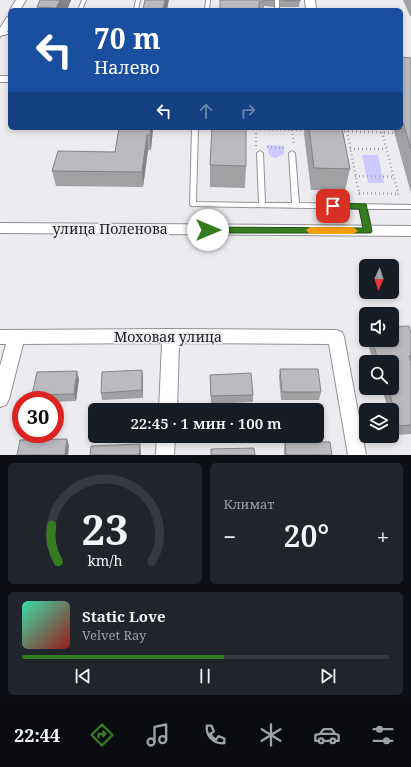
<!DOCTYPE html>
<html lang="ru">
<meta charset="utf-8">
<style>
:root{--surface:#171b24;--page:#20242c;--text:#f1f3f6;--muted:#9ea1a6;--line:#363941;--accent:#357c21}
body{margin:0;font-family:"Noto Serif",serif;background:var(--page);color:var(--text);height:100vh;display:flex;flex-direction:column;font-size:15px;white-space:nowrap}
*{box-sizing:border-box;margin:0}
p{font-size:13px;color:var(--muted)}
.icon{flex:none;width:22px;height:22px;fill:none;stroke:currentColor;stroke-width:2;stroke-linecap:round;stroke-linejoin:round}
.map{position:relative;height:455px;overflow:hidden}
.details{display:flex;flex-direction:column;gap:8px;padding:8px;background:#0d0f14;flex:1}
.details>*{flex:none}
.hud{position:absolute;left:8px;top:8px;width:395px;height:122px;border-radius:6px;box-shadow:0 2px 6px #0003;background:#1a4fa0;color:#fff;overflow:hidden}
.needle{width:26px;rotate:183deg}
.fabs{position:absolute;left:359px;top:259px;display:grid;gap:8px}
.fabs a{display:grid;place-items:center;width:40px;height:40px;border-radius:6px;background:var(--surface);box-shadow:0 2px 6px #0003;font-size:20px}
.speed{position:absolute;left:12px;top:391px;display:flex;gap:8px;font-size:20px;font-weight:700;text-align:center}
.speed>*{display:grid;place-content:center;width:52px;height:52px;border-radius:50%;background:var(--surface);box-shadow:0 2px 6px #0003;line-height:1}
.speed .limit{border:6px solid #d22;background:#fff;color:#111}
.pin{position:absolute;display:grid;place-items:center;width:34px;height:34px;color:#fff;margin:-17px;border-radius:8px;box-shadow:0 2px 6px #0006}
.me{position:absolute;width:44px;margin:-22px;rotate:90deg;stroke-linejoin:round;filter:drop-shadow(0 0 3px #0008)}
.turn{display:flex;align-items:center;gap:14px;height:84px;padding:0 20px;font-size:18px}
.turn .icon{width:52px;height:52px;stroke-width:2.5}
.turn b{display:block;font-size:28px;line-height:34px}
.lanes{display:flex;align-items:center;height:38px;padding:0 20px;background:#0003;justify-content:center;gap:20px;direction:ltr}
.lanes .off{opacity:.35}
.big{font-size:30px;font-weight:600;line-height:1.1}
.details .tile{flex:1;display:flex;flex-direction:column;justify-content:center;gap:6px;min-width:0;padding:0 14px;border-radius:6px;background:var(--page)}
.details .dial{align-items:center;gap:0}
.dial svg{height:104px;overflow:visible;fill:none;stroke:var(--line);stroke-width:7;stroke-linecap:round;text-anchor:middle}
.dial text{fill:var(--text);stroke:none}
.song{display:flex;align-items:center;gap:12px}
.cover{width:48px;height:48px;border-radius:6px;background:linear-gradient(135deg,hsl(160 70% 55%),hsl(0 70% 35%))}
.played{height:4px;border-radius:2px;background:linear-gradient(90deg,var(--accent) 55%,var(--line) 55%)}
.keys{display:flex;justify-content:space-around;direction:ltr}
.heat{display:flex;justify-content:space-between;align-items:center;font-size:22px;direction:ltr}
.details .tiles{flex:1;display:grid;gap:8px;grid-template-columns:1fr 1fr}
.tile:last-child{grid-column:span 2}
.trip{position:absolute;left:88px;top:403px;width:236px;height:40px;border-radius:6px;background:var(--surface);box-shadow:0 2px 6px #0003;font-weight:600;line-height:40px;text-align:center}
.tab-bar{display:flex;height:64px;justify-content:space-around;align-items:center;background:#090b0e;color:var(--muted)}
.tab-bar .icon{width:28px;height:28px}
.tab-bar .active{color:var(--accent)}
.tab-bar b{font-size:18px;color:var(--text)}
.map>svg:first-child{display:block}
.green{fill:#cec9fc}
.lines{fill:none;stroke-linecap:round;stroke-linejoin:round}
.lane-casing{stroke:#929195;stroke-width:2}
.street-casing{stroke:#929195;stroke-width:2}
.path{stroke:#a5a5a8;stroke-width:2.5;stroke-dasharray:1 3;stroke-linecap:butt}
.lane{fill:#fff;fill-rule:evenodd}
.street{fill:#fff;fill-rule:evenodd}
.wall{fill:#a1a1a4}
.shaded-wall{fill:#838386}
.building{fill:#bbbbbf;stroke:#838386}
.route{fill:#357c21;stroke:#225115}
.slow{fill:#f59e0b}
.labels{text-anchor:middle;stroke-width:4;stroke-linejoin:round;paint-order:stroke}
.street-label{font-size:14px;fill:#202021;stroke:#ececf0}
</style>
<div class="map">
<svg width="411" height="455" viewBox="0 0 411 455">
<rect width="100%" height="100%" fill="#ececf0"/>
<g class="green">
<path d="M268,145l15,1 1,8 -8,4c-8,-1 -8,-5 -8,-13z"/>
<path d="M362,155h16l6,28h-16z"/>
</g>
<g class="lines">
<defs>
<g id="lane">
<path d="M82,0h4l-4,10h-4z"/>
<path d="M136,0h4l-2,10h-4z"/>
<path d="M206,0h4l-1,10h-4z"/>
<rect x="275" y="0" width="4" height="10"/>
<path d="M0,32h10v2h-7l-3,3z"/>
<path d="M192,128h6l-2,74 63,1 -2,-50 3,-2 3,2 2,50h27l-3,-50 3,-2 3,2 4,50 112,2v4h-44l5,22 -4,3 -4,-3 -4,-22 -169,-3 -1,-2z"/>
</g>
<g id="street">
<path d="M16,0h10l-6,10h-10z"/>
<path d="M305,0h10l1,10h-10z"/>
<path d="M10,16v11l-5,8h-5v-7l7,-11z"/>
<rect x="0" y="76" width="10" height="6"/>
<path d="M0,223l411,3v10l-411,-3z"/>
<path d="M171,329l165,1 6,2 2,5 22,118h-18l-19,-111 -150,-1 -2,67h-18l3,-67 -139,1 -14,55 -3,6 -6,2v-41l6,-22h-6v-14z"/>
<path d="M157,436h18l-1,19h-18z"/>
</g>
</defs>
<use href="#lane" class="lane-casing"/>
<use href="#street" class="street-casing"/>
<g class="path">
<path d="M207,128h8"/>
<path d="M381,128l18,69"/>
<path d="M244,129l63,1"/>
<path d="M256,129v18"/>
<path d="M292,130l2,15"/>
<path d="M340,131l57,2"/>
<path d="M347,131l13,67"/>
<path d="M267,147l19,1"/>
<path d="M350,149h36"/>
<path d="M355,176l39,1"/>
<path d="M359,193l39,1"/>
</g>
<use href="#lane" class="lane"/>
<use href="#street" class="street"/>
</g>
<g class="wall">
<path d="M71,0l-4,10h-30v-3z"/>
<path d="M145,0l22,10h-23z"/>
<path d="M220,0h54v7l-10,-1v2h-5z"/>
<path d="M280,0h20l-1,7h-19z"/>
<path d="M403,0h8v16h-1z"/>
<path d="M401,57l10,1v135l-18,-65h8z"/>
<path d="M119,128h34l-2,22h-3l-5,37 -87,-1 -4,-15 63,-19z"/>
<path d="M305,128h37l8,41 -5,22 -34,-1 -7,-56z"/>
<path d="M210,165l36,1 -1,22 -35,-1z"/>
<path d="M411,333v101l-15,1 -4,-12v-13h-4l-6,-22h10v-26h-19l-6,-22h25z"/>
<path d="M280,369l41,23 -2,8h-38l-2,-23z"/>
<path d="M210,375l43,20v7l-42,2z"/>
<path d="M143,378v20l-41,2 -1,-7z"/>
<path d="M79,379l-3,22 -21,1v-2h-21l-2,-5z"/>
<path d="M285,441l47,14h-48v-7z"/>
</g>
<g class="shaded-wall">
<path d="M60,0h11l-4,10h-10l-1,-2z"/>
<path d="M165,0h4l-2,10h-4z"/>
<path d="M151,128h2l-2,22 -1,-15z"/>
<path d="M147,135l1,15 -5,37 -1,-15z"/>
<path d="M142,370l1,8v20l-1,-8z"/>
<path d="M77,371l2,8 -3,22 -2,-7z"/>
<path d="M67,439l2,7 -1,9h-3z"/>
<path d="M140,444l1,8v3h-2z"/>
</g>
<g class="building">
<path d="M40,0h20l-4,8 -19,-1z"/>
<path d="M145,0h20l-2,9h-20z"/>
<path d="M220,0h54h-10v2h-5v8h-39z"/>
<path d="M281,0h19v1z"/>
<path d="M401,57l10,1v91l-10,-33z"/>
<path d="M119,128h32l-1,7h-3l-5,37 -90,-1 6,-20 57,1z"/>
<path d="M212,128h34v38l-36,-1z"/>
<path d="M309,128h33l8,41 -36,-1z"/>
<path d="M409,326l2,7v23h-2l2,6v63l-12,1 -11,-38h4v-26h-11l-2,-5h-2l-5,-17h20v-13z"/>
<path d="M280,369h38l3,23h-39z"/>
<path d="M142,370v20l-41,3 1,-21z"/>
<path d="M77,371l-3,23 -42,1 5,-23z"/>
<path d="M251,373l2,22 -42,1 -1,-21z"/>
<path d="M67,439l-2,16h-48l3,-15z"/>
<path d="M285,441l45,1 2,13h-46z"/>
<path d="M140,444l-1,11h-49l1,-9z"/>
<path d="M254,448l1,7h-44v-6z"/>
</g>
<path class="route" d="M333,203l33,1 6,27 -1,2h-163l-5,-3 5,-3 155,1 -4,-19 -29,-1 -2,-2z"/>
<path class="slow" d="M310,227h43l5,4 -5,3h-43l-4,-4z"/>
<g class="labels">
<g class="street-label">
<text x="110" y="234">улица Поленова</text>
<text x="168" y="342">Моховая улица</text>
</g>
</g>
</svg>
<div class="fabs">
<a><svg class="needle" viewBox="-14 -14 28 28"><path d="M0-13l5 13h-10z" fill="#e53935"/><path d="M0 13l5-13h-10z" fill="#9ea1a6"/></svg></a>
<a><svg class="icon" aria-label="sound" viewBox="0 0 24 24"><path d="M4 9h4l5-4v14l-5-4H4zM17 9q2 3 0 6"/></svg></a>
<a><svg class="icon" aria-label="search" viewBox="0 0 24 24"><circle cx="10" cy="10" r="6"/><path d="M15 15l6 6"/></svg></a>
<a><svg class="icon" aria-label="layers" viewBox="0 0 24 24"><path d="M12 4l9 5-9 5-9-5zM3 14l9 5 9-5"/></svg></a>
</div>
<div class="speed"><div class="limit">30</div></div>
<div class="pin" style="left:333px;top:206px;background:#d93025"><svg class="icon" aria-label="arrive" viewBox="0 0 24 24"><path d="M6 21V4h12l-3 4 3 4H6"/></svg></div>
<svg class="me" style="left:208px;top:230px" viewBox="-20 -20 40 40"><circle r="19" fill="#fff"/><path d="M0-13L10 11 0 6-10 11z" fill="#357c21"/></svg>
<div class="trip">22:45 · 1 мин · 100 m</div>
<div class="hud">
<div class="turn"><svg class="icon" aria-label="left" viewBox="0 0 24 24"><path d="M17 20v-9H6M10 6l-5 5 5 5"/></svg><div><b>70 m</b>Налево</div></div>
<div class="lanes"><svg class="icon" aria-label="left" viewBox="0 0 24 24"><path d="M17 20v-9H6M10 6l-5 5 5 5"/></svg><svg class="icon off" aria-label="ahead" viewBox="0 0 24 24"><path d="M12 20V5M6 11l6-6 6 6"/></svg><svg class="icon off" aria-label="right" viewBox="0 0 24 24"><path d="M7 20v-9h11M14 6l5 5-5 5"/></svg></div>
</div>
</div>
<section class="details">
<div class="tiles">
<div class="tile dial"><svg viewBox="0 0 100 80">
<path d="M14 69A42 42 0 1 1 86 69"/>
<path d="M14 69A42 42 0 0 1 9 41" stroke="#357c21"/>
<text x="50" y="56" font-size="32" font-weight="700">23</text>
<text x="50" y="72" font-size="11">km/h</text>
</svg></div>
<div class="tile"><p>Климат</p>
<div class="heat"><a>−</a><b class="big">20°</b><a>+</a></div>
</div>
<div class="tile">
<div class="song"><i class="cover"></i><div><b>Static Love</b><p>Velvet Ray</p></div></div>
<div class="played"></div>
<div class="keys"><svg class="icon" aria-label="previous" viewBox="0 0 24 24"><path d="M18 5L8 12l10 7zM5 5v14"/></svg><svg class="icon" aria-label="pause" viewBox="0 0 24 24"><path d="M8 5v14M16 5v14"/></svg><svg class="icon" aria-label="next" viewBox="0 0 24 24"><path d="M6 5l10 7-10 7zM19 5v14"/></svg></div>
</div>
</div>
</section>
<nav class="tab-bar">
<b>22:44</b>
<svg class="icon active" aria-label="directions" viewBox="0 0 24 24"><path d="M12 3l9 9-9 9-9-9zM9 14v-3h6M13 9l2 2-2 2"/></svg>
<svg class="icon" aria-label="music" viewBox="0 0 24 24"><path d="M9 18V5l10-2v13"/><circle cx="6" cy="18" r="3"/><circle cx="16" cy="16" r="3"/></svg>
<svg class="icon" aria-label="phone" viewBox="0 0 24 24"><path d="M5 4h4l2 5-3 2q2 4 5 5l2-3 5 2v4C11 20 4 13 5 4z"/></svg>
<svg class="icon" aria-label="climate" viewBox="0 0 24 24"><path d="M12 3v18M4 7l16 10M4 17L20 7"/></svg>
<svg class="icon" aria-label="car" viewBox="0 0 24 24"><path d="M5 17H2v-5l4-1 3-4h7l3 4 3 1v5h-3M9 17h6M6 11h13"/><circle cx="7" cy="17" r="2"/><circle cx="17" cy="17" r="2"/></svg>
<svg class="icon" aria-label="filters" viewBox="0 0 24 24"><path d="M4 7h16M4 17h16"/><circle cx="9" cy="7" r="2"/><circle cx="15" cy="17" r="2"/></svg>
</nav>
